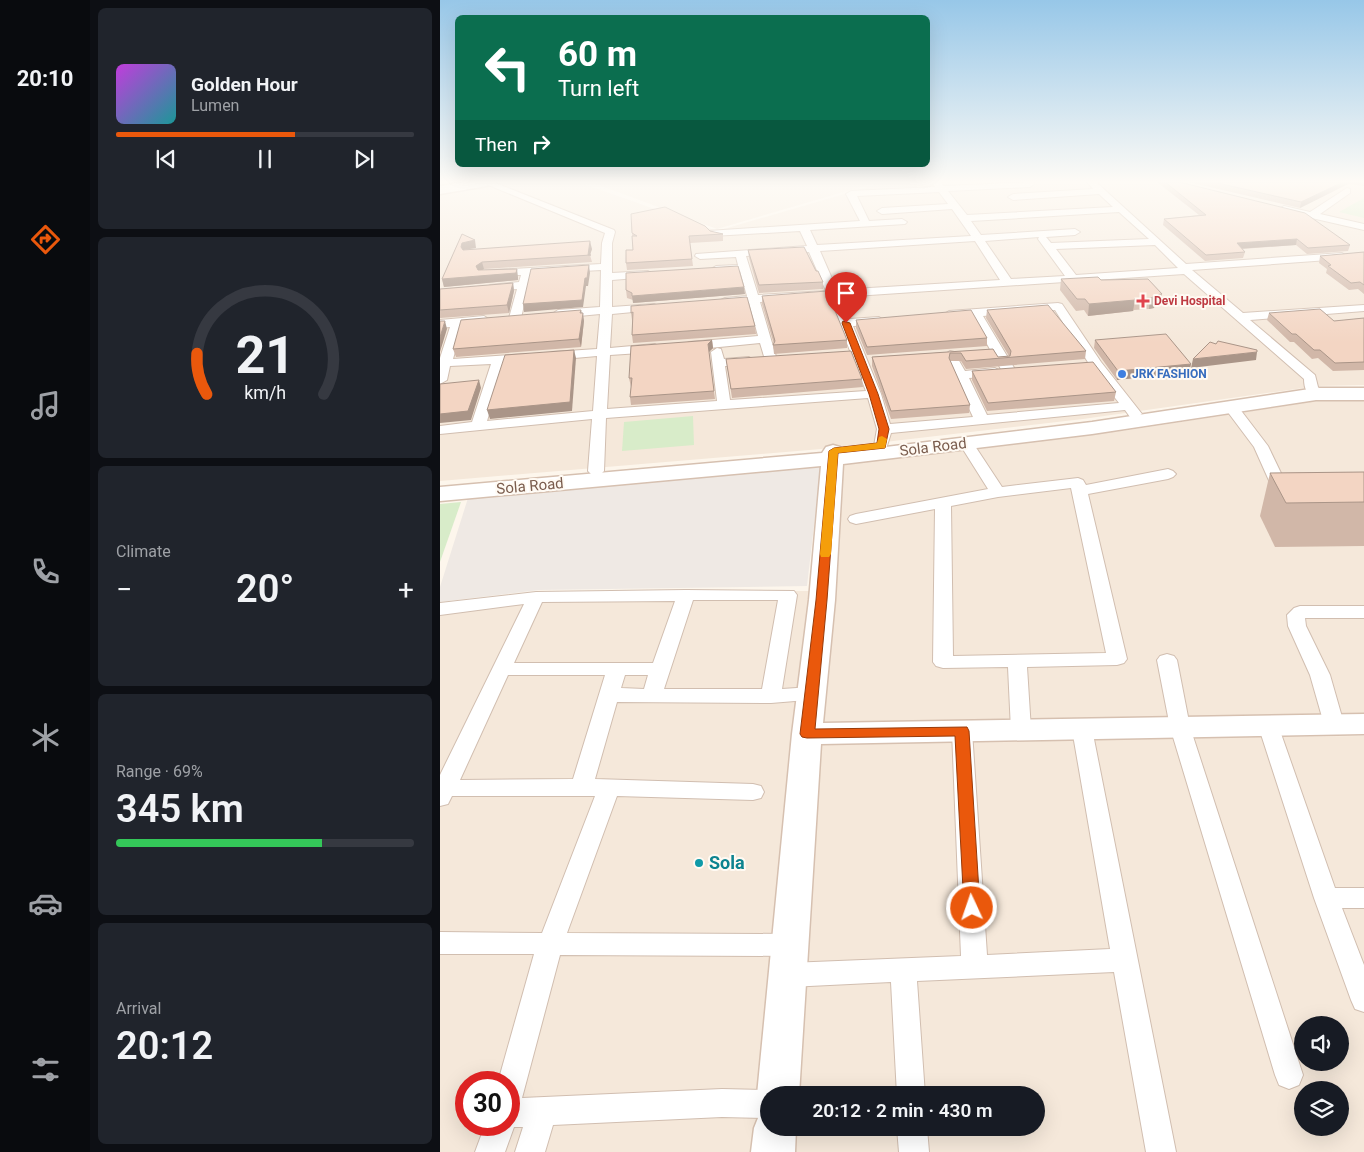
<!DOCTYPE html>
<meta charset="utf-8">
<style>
:root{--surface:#171b24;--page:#20242c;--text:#f1f3f6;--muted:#9ea1a6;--line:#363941;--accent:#ea580c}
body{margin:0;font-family:Roboto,sans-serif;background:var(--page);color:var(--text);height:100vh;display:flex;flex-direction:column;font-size:19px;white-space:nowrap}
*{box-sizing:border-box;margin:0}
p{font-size:16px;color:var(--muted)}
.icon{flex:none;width:28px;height:28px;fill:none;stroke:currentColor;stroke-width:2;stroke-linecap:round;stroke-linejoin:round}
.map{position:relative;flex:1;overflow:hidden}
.details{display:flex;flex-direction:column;gap:8px;padding:8px;background:#0d0f14;width:350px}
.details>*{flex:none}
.hud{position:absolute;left:15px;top:15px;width:475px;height:152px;border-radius:8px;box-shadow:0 5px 20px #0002;background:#0b6e4f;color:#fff;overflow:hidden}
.fabs{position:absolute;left:854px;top:1016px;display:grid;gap:10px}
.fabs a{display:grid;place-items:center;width:55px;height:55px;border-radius:50%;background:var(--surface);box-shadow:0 5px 20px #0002;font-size:25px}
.speed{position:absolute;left:15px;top:1071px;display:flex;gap:10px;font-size:25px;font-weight:700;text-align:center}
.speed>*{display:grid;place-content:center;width:65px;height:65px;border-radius:50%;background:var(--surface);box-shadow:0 5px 20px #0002;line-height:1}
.speed .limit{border:8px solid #d22;background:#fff;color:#111}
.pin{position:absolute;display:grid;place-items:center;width:42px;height:42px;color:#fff;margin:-51px -21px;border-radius:50% 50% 50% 0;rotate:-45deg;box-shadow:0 0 5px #0007}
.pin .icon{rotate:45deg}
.me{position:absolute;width:55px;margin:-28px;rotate:357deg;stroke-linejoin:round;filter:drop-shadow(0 0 4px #0008)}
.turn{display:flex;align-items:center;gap:18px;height:105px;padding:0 20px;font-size:22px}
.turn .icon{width:65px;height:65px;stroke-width:2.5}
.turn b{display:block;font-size:35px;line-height:42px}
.then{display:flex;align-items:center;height:48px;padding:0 20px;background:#0003;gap:10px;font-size:19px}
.big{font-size:38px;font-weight:600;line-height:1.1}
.details .card{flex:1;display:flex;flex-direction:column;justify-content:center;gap:8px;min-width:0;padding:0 18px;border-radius:8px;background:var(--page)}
.details .dial{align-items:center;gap:0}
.dial svg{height:130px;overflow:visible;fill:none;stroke:var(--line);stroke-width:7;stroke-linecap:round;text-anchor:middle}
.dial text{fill:var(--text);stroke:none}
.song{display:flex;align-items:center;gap:15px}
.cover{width:60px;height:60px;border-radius:8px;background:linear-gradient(135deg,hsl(290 70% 55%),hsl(180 70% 35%))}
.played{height:5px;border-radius:2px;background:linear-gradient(90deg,var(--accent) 60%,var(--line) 60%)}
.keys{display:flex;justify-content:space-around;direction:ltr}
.heat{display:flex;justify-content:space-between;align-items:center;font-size:28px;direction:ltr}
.charge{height:8px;border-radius:4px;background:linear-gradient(90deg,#34c759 69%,var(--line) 0)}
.trip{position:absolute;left:320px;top:1086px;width:285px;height:50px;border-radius:25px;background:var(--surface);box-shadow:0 5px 20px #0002;font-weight:600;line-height:50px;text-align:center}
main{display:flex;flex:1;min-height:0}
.tab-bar{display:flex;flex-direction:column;width:90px;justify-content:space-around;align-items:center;background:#090b0e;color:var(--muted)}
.tab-bar .icon{width:35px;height:35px}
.tab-bar .active{color:var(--accent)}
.tab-bar b{font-size:22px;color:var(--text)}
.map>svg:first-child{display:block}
.residential{fill:#f5e8da;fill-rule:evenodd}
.industrial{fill:#efe9e4}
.green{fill:#d8ecc9}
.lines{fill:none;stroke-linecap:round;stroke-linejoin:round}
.street-casing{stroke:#d1beb0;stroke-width:2}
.secondary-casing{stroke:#d6c0b0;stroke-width:3}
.street{fill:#fff;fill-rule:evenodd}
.secondary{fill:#fff;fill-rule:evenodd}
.wall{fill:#d1b7a8}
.shaded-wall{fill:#aa9588}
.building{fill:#f3d5c3;stroke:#aa9588}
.route{fill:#ea580c;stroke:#983908}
.slow{fill:#f59e0b}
.health-dot{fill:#e0444e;stroke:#fffaf3;stroke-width:2}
.shop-dot{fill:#3f7fe0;stroke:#fffaf3;stroke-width:2}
.culture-dot{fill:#0f9aa8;stroke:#fffaf3;stroke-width:2}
.labels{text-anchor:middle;stroke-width:4;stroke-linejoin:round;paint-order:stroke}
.far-health-label{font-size:12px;font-weight:bold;fill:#be3a42;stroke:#fffaf3;text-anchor:start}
.far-shop-label{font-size:12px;font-weight:bold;fill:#366cbe;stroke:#fffaf3;text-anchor:start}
.street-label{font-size:15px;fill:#7a5c4d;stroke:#fffaf3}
.near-culture-label{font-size:18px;font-weight:bold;fill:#0d838f;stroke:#fffaf3;text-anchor:start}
</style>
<main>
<nav class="tab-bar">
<b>20:10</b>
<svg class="icon active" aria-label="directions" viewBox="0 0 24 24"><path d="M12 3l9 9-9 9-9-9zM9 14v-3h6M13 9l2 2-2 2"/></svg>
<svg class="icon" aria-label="music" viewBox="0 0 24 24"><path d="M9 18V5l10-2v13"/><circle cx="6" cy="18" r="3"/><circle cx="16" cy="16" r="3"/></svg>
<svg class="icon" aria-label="phone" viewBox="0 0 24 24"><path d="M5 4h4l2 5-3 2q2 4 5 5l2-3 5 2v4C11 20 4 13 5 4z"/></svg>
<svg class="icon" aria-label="climate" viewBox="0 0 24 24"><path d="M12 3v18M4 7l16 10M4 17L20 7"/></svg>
<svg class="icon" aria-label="car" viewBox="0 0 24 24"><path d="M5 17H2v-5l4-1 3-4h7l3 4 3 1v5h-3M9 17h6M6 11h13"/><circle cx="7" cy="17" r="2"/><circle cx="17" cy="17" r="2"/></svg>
<svg class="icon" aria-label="filters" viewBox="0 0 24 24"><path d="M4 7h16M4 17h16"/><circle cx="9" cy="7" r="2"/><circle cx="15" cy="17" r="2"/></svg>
</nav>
<section class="details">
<div class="card">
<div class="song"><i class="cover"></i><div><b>Golden Hour</b><p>Lumen</p></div></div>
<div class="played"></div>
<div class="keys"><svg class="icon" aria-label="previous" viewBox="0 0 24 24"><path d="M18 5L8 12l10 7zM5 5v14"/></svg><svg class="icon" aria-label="pause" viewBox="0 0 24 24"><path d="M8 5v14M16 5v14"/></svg><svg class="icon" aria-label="next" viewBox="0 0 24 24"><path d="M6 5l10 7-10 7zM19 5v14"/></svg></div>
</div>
<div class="card dial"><svg viewBox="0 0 100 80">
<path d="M14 69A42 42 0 1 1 86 69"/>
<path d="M14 69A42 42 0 0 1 8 44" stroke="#ea580c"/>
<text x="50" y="56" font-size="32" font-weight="700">21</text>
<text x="50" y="72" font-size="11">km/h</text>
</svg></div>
<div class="card"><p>Climate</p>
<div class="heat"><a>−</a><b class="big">20°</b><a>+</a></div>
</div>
<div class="card"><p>Range · 69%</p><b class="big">345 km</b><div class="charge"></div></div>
<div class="card"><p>Arrival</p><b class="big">20:12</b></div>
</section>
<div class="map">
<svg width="924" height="1152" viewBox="0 0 924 1152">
<rect width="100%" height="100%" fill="#fdf6ec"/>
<g class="residential">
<path d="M64,182h74l139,49 168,-49h479v203l-47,1 -234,33 -250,29 -393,33v-288z"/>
<path d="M151,182h287l-161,47z"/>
<path d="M883,400h41v323l-550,7 26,-267 289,-33z"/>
<path d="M372,591l-52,561h-320v-547l99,-12zM26,1082h43v43h-43z"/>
<path d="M924,736v416h-576l2,-24h246v-33h-244l26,-355zM862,1025h38v37h-38zM862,1090h38v38h-38z"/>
</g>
<path class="industrial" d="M381,465l-14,121 -268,4 -99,12v-15l28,-89z"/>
<g class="green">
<path d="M924,198v20l-25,-6z"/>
<path d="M253,416l1,29 -72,6 2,-29z"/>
<path d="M21,502l-21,60v-58z"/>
</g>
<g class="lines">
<defs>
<g id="street">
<path d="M41,182h12l121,48 1,2 -3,11v30l36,-2 5,3 -5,3 -36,3v27l42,-3 6,3 -6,3 -42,4 -2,34 45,-4 6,4 -6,4 -45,3 -3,54 110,-8 -6,-49 6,-4 4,1 3,10 25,-2 6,4 -6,4 -24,1 5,34 136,-9 -37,-93 -69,4 17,58 -1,3h-10l-6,-20 -71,7 -6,-4 6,-4 69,-6 -9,-33 -24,1 -6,-3 6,-3 22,-2 -7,-25 -24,1 -5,-3 5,-3 22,-1 -2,-8 -36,2 -5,-3 1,-2 111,-8 -7,-15 -88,5 -5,-3 1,-2 152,-10 -14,-27 5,-3 84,-4 -3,-5h9l3,4 89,-4 1,2 -4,3 -82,4 19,24 146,-8 -14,-13 -86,6 -5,-3 5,-3 80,-5 -6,-7h9l90,82 156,-11 5,3 -5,3 -150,11 51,43 121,-8v6l-114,9 65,55 3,12 5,7 -7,4c-9,-2 -12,-10 -12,-19l-120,-105 -344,23 10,22 29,-2 6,4 -6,4 -26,1 28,68 9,30 83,-7 -29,-62 6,-4 4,1 11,19 30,-3 7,4 -7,4 -26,2 18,37 132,-12 -28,-36 -36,-57 -72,6 33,55 -7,4 -7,-4 -30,-54 -23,2 -6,-4 6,-4 109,-8 4,1 39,58 41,52 -7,4 -5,-1 -5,-7 -234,23 -5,16h-10l-2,-3 3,-17 -9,-31 -262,20 -2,53 -3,3h-10l-3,-3 4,-52 -152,15v-8l32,-4 19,-58 -41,2 -3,14 -7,4v-26l10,-31 -10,1v-8l44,-4 6,4 -6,4 -22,2 -9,33 73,-5 6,4 -6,4 -22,1 -17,58 106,-10 4,-55 -45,4 -6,-4 6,-4 45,-3 3,-35 -42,4 -6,-4 6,-4 42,-3 1,-37 -70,4 -10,44 -6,4 -6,-4 8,-29 -26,2 -6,-3 6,-3 28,-3 2,-7h-31l-1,-2 5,-3 107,-6 1,-21 3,-10zM499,192l9,12 -66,4 -5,3 5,3 70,-5 19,27 -154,9 -7,-15 95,-6 2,-2 -5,-3 -33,2 -12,-25zM679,212l30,27 -98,4 -5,-6 29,-2 5,-3 -5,-3 -94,6 -10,-14zM599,237l-1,2 27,37 -54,3 -26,-38zM535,241l25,39 -163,10 -17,-39zM715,245l23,23 -102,7 -20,-26zM369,252l17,39 -68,4 -12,-39z"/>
<path d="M907,188l3,1v4l-30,21 44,10v6l-83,-19 -2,-2 5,-3 26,6z"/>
<path d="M791,403l5,1 32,42 23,48 -2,3h-12l-2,-3 -21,-47 -30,-40z"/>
<path d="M526,439l5,1 31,47 76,-9 5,2 3,5 82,-16 5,2 3,3 -3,3 -5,2 -80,15 39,165 -3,4 -7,2 -90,2 4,63 -3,5 -7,2 -7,-2 -3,-5 -3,-63 -65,1 -7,-2 -3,-4 2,-153 -79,15 -6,-2 -2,-3 2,-3 6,-2 132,-25 -29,-46 2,-3zM631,488l35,165 -153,3 -2,-150 47,-9z"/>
<path d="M246,590l108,1 3,4 -15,94 30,-2 7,2 3,5 -3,5 -48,4 -154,-1 -22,77 158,5 8,2 3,6 -3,6 -8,2 -136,-4 -50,137 224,1 9,3 4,8 -4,8 -9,3 -231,-1 -38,143 200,-9 47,1 11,5h-11v23l-47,-1 -169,8 -8,27h-30l8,-25h-9l-9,25h-30l10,-27h24v-43h-11l36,-128h-94v-22l102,1 53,-137h-143l-4,8 -8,2v-31l84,-171 -84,11v-12l96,-11zM253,600h85l-16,89h-98zM235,601l-22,62h-139l28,-61zM68,675h97l-32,104 -113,1zM185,675h23l-4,14 -23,-1z"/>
<path d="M860,606h64v12h-59l1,8 24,49 14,49 -3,5 -7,2 -7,-2 -3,-5 -14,-49 -22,-49 -1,-11 7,-7z"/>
<path d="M727,654l7,2 3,4 13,67 113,348 -4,10 -10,4 -10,-4 -4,-10 -105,-348 -13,-67 3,-4z"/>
<path d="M828,718l7,2 3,5 57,163h29v20h-22l22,57v47l-9,-3 -4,-9 -37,-102 -56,-173 3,-5z"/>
<path d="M642,722l7,2 3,5 84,423h-30l-32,-180 -197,9 8,114h-28l-6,-113 -102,5 -9,-4 -4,-8 4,-8 9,-4 172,-7 -9,-225 3,-5 7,-2 7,2 3,5 15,224 123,-6 -38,-220 3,-5z"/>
<path d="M457,1128h30l2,24h-30z"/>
</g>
<g id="secondary">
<path d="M24,182h29l-6,4 -47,8v-8z"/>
<path d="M876,388h48v12h-48l-224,34 -249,30 -8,136 -12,123 541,-9v20l-543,10 -22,351h-30v33h27l-1,24h-44l3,-24 6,-15 7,-3 -4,-1 -6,-14 35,-361 17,-134 12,-134 -381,35v-14l382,-34 4,-6 7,-2 7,2 4,4 17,-1 231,-28z"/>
</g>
</defs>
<use href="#street" class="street-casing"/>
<use href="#secondary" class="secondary-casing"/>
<use href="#street" class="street"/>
<use href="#secondary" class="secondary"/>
</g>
<g class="wall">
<path d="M717,182h22l171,63 -2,6 -41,3 -11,-9 -54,4 3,3 -2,6 -38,3 -42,-36 1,-6 35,-4z"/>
<path d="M748,182h176v4l-16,-2 -48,24z"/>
<path d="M191,214l79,17 13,3v7l-33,2 3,23 -66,4 -1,-7 7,-13z"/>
<path d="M22,234l14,14 -9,1h125l-2,6 2,7 -108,7 -2,1 36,7v3l-74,7 -2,-8z"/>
<path d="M308,250l68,21 7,11v7l-64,4 -10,-35z"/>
<path d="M924,252v42l-6,-5 -9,1 -23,-17 1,-4 -8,-6 1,-7z"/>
<path d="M621,279l101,15 -1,11 -6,1 -1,2 -5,1 -15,1 -1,1 -45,5 -4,-6 -8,1 -16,-21z"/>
<path d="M73,283l1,8 -5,22 -69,5v-29z"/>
<path d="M186,290l119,4 -112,9v-3l-6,-2z"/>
<path d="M322,296l85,44v8l-73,6 -1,-9 1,-1 -12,-40z"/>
<path d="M141,310l3,11 -3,26 -125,10 -3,-8z"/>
<path d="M547,310l99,41 -1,8 -119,10 -5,-8h-11l20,44 -1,8 -78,6 -19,-53v-9l121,-8 5,8 11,-1 -23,-38z"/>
<path d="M191,313l124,13 1,8 -123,9 -1,-8v-15z"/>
<path d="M829,313l65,8 30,-3v52l-31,1 -15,-13 -6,1 -18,-17h-4l-23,-22z"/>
<path d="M416,320l131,18v8l-120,9 -11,-27z"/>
<path d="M272,340l1,8 -4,4 6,47 -84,6 -1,-8 1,-10 -2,-9z"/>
<path d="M655,340l96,24 -2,8 -72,8 -23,-32z"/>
<path d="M286,359l136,20 1,8 -131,11z"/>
<path d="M532,371l144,21 -2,9 -127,10 -15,-31z"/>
<path d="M924,472v74l-89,1 -15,-31 10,-43z"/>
</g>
<g class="shaded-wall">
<path d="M903,182h6l-1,2 -48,24 1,-6z"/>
<path d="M857,239l-1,6 -60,4 1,-6z"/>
<path d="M35,240l1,8 -13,2 -2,-3 1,-4z"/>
<path d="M150,241l2,8 -2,6h-2z"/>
<path d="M42,262l2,7 -7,4 -1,-7z"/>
<path d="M149,265l1,8 -2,13h-2l-3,21 -59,5 -1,-8 62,-26z"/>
<path d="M77,269l1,8v3l-74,7 -2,-8z"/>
<path d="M73,283l1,8 -5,22 -2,-8z"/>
<path d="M304,287l1,7 -112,9 -1,-7z"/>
<path d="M716,296l-2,12 -5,1 1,-11z"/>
<path d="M695,300l-2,11 -45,5 1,-12z"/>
<path d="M141,310l1,7 1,-4 1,8 -3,26 -2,-8z"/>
<path d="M5,321l2,8 -7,23v-15z"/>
<path d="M272,340l1,8 -4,4 -1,-8z"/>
<path d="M134,350l2,8 -4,53 -82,8 -3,-9z"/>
<path d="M817,352l-1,8 -65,8 2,-9z"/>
<path d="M751,364l-2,8 -72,8 1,-9z"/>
<path d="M39,380l2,8 -10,32 -31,3v-9z"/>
</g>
<g class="building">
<path d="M725,182h14l126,31 45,32 -42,3 -11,-9 -60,4 8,9 -39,3 -42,-36 42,-4z"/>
<path d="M773,182h130l-42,20z"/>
<path d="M225,207l40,19 5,5 13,3 -34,2 3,23 -66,4v-13h7l-1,-14h5l-5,-3 -1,-19z"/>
<path d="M22,234l13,6 -13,3 -1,4 2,3 127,-9 -2,14h3l-109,7 -6,4 2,4 39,-1 -1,4 -74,6z"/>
<path d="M364,247l12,24h2l5,11 -64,3 -11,-35z"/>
<path d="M924,252v33l-4,-3 -9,1 -23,-17 3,-1 -11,-9z"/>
<path d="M149,265l-2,13h-2l-3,22 -59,4 8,-35z"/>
<path d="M298,266l6,21 -112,9v-3l-6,-3v-17z"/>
<path d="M658,277l3,3 47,-1 14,15 -7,1 1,1 -6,2 -16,1 1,1 -46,4 -4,-5h-8l-16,-20z"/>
<path d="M73,283l-6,22 -67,5v-21z"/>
<path d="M387,291l20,49 -74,5 2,-4 -13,-45z"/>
<path d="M307,297l8,29 -123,9 1,-23 -2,1v-7z"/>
<path d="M608,305l38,46 -120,10 -5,-8h-11l-1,5 21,47 -79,6 -19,-54 121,-8 5,8 12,-1 1,-5 -24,-41z"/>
<path d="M880,309l14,12 30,-3v44l-29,1 -15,-13h-6l-18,-16h-4l-23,-21z"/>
<path d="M141,310l-1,3h3l-4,26 -126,10 8,-29z"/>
<path d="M531,310l16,28 -120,9 -11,-27z"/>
<path d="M0,321h5l-5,16z"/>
<path d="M726,334l25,30 -73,7 -23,-31z"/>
<path d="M272,340l-4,4 6,47 -84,6 2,-19h-3l2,-32z"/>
<path d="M778,341l39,9v2l-64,7 17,-17 6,2z"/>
<path d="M134,350l-4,52 -83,8 18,-55z"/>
<path d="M411,351l11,28 -131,10 -5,-30z"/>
<path d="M653,362l23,30 -128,11 -16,-32z"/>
<path d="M39,380l-11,31 -28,3v-30z"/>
<path d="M924,472v30l-78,1 -16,-30z"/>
</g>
<linearGradient id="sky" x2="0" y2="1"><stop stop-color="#97c7e8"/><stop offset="0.53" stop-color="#fefbf6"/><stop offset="1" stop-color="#fefbf6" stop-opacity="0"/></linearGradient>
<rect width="924" height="343" fill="url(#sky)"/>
<path class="route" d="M403,321l7,2 28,71 11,35 -4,19 -47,5 -11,147 -12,129 152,-2 2,4 11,177 -2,4 -6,2 -6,-2 -2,-4 -9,-172 -148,2 -5,-1 -2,-3 16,-134 13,-149 5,-3 43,-5 2,-14 -10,-35 -27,-71z"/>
<path class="slow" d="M442,436l5,3 -2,9 -47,5 -7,101 -2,3h-8l-1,-3 9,-103 5,-3 43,-5 2,-6z"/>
<path class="health-dot" d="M700.5 293.5h5v5h5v5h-5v5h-5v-5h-5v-5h5z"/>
<circle class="shop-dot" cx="682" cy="374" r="5"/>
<circle class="culture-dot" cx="259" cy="863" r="5"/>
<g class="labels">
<g class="far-health-label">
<text x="714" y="305">Devi Hospital</text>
</g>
<g class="far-shop-label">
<text x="692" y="378">JRK FASHION</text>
</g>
<g class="street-label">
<text transform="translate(493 447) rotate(-7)" y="5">Sola Road</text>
<text transform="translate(90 486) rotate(-5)" y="5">Sola Road</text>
</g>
<g class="near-culture-label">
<text x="269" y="869">Sola</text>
</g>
</g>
</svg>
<div class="fabs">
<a><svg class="icon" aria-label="sound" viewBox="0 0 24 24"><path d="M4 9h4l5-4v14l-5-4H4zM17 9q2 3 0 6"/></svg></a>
<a><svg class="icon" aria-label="layers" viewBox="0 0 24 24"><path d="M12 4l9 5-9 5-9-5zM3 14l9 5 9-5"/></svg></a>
</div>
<div class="speed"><div class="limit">30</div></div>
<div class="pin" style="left:406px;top:323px;background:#d93025"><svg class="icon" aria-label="arrive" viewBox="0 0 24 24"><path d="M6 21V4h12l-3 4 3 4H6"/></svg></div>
<svg class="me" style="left:532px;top:908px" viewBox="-20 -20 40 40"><circle r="17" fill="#ea580c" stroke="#fff" stroke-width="3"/><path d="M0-11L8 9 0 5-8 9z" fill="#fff"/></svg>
<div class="trip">20:12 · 2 min · 430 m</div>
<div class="hud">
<div class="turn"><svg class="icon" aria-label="left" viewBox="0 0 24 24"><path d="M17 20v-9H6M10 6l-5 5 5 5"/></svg><div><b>60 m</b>Turn left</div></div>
<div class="then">Then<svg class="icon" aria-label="right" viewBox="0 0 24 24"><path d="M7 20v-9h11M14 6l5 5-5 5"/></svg></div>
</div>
</div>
</main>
